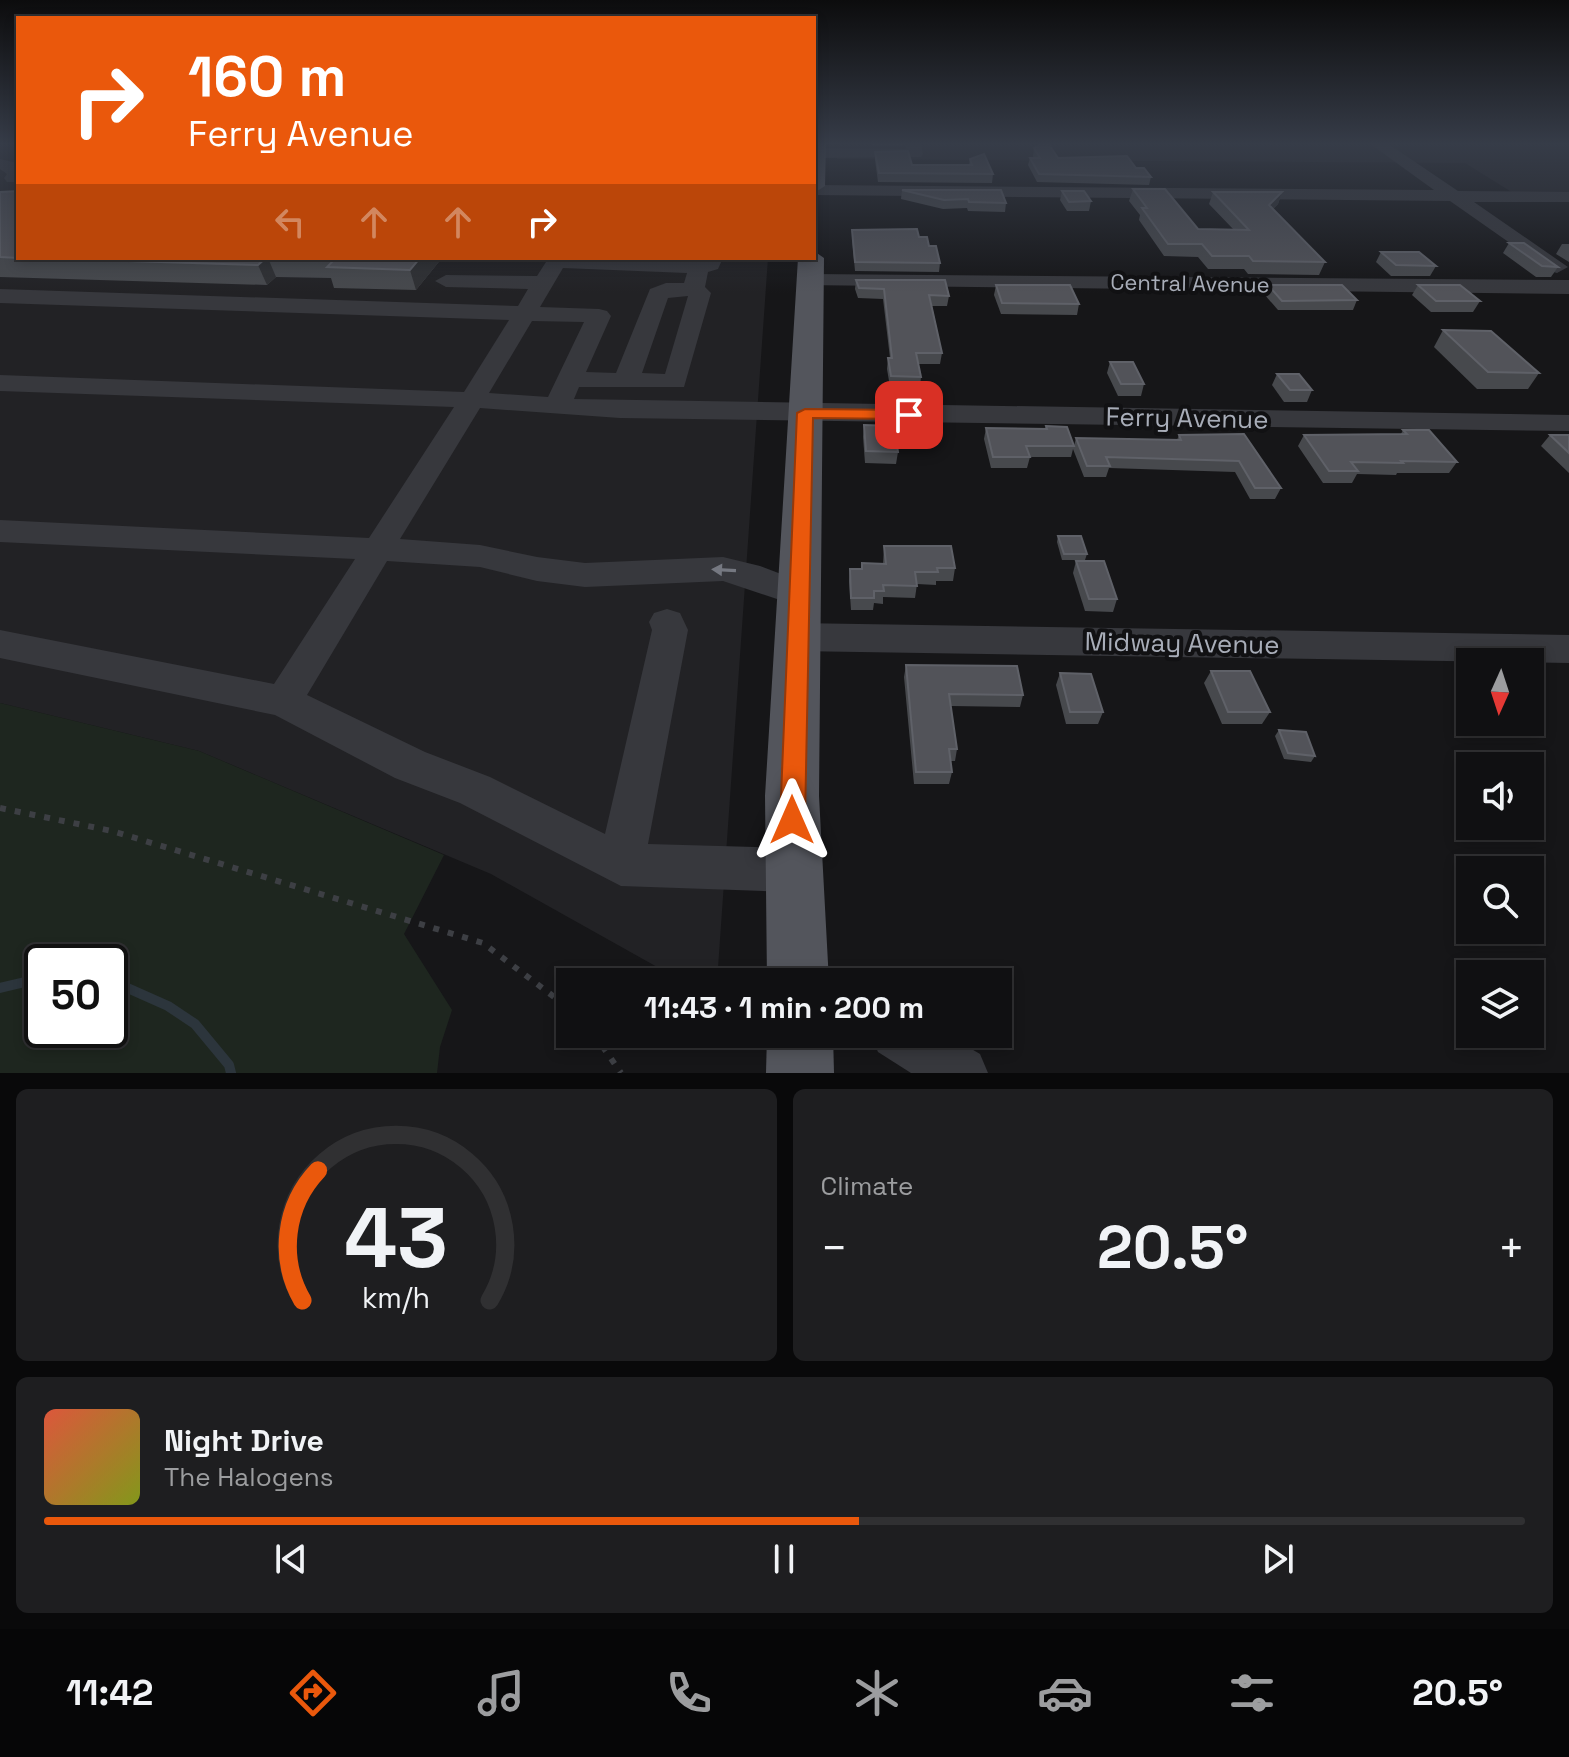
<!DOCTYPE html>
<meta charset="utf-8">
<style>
:root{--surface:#101012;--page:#1e1e20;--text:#f1f3f6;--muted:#9c9d9f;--line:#303032;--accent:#ea580c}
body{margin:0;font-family:"Space Grotesk",sans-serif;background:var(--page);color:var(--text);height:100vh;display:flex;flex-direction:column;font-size:30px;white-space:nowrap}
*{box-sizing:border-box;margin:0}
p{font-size:26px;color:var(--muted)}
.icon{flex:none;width:44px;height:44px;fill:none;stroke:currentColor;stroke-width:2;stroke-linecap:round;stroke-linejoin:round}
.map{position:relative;height:1073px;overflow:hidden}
.panel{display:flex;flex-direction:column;gap:16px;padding:16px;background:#09090a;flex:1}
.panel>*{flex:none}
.hud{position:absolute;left:16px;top:16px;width:800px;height:244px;border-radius:0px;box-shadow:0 4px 12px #0003,0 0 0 2px var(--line);background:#ea580c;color:#fff;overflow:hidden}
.needle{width:52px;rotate:183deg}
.buttons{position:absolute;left:1456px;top:648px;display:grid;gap:16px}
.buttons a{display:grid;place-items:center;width:88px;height:88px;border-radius:0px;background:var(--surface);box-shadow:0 4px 12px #0003,0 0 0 2px var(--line);font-size:40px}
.speed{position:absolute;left:24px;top:944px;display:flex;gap:16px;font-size:40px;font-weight:700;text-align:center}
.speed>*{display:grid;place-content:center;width:104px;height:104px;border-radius:50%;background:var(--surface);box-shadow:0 4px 12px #0003,0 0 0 2px var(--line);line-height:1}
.speed .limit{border:4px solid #111;border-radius:12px;background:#fff;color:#111}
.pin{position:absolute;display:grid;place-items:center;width:68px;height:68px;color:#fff;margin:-34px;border-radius:16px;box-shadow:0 4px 12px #0006}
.me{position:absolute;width:88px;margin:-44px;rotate:0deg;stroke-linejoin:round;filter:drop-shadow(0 0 6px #0008)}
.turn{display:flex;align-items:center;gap:28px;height:168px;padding:0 40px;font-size:36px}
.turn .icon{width:104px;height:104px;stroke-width:2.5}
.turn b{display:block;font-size:56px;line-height:68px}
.lanes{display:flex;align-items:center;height:76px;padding:0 40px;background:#0003;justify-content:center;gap:40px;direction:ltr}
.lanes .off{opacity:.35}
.big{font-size:60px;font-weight:700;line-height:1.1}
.panel .card{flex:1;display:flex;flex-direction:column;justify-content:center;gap:12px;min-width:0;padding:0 28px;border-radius:12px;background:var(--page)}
.panel .dial{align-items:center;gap:0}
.dial svg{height:208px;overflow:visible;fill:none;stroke:var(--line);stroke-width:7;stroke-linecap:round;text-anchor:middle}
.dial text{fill:var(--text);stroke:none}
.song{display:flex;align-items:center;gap:24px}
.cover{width:96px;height:96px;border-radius:12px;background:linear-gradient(135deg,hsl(10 70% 55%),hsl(70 70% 35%))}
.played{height:8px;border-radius:4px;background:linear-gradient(90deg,var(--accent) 55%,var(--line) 55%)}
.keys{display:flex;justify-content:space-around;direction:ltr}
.heat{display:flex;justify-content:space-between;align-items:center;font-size:44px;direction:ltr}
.panel .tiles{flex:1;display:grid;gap:16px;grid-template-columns:1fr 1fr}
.card:last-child{grid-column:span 2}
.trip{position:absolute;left:556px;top:968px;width:456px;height:80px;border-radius:0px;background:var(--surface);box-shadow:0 4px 12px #0003,0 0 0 2px var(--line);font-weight:700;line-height:80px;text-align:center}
.tab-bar{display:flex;height:128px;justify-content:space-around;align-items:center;background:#060607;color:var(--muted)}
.tab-bar .icon{width:56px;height:56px}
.tab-bar .current{color:var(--accent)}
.tab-bar b{font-size:36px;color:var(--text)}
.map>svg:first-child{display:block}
.built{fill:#222225}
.green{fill:#1e261f;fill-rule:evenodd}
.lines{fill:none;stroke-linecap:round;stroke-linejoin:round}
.stream{stroke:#2c353c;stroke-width:10}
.path{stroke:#3d3f44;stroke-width:6;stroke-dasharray:6 9;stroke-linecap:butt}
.minor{fill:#37383d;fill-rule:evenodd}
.major{fill:#53555c;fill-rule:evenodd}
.wall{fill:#47494d}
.shaded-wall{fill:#2f3033}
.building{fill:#525359;stroke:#5f6168;stroke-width:2}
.oneway{fill:#757881}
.route{fill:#ea580c;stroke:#983908;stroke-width:2}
.labels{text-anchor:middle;stroke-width:8;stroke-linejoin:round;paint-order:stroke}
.far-street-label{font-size:22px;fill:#a8adb8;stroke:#111113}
.street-label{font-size:26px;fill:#a8adb8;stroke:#111113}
</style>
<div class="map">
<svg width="1569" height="1073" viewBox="0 0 1569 1073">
<rect width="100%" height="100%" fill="#161618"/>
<g class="built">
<path d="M0,143h18v115h750l-51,724h-33l-193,-108 -292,-123 -199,-48z"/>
<path d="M838,143h731v53h-51l-53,-33 -628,-4z"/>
</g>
<path class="green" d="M0,703l199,48 245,104 -40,79 48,76 -12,37 -3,26h-437zM42,962h68v68h-68z"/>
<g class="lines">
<g class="stream">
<path d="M85,962l26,-1v18l3,3 54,24 27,18 34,41 2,8"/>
<path d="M0,988l42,-10"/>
</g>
<g class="path">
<path d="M0,808l112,23 371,112 87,66"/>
<path d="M594,1034l27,39"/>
</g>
<g class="minor">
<path d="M905,143h16l2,11 -2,3 -107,1 1,-10 91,1z"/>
<path d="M1369,143h18l71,48 111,1v10h-95l94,65 -11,6 -7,-2 -100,-70 -636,-6v-10l620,5z"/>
<path d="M0,159l17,4 1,19h-11l-3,-4 3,-4 -7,-5z"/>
<path d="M545,258l154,3 24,-3 -5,11 -10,3 -3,15 6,6 -27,94h-105l-5,12 995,16v16l-949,-13 -140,-10 -80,131 80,6 57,12 48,6 138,-6 37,9 50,19 5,9 -5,9 -12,3 -75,-25 -138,6 -48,-6 -57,-14 -93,-6 -80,134 118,57 65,25 115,57 47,-204 -3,-8 5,-9 13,-4 13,4 8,17 -40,214 145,4 16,7 7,15 -7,15 -16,7 -172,-6 -161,-83 -65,-25 -120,-63 -275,-57v-28l274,54 81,-125 -355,-17v-22l369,18 85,-131 -454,-16v-16l464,17 45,-72 -509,-17v-14l518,17 10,-17 -82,-2 -11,-6 11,-6 91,1 9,-14zM563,268l124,5 -3,10h-18l-16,6 -34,84 -30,-1 25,-56 -4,-5 -8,-2 -59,-2zM688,296l-23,78 -23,-1 26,-75zM532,321l52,1 -36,75 -59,-4z"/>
<path d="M810,274l759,6v14l-767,-9 -3,-5 3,-5z"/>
<path d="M796,623l773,12v28l-773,-12 -13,-4 -5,-10 5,-10z"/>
<path d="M870,1034h76l34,20 8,19h-77l-33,-21z"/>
</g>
<g class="major">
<path d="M814,143h12l-1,43 -11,7z"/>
<path d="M814,251l10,7 -5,538 10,186h-62l-2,-186 33,-538h16z"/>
<path d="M767,1034h66l1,39h-68z"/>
</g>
</g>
<g class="wall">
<path d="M872,143h31l-1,3h-29z"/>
<path d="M1034,148l24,10 78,10 15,9 -2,8 -112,-3 -9,-17 2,-7h4l-1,-2z"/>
<path d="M875,152l37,13h57l1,-6 23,15 -1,9 -114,-1 -3,-22z"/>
<path d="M1133,189l65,40h35l-24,-25 4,-12h69l-4,12 -5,5 52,53 -6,13 -71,-1 -4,-5h-36l-10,-12 -34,-1 -25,-36 1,-5 -11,-14z"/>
<path d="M902,190l104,13 -1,9 -37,-1 -1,-3 -24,1 -42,-10z"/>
<path d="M1062,191l29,10 -2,10h-22l-7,-11z"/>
<path d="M0,192l18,66h424l-26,32 -82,-2 -3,-10 -55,-1 -9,8 -267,-8z"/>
<path d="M852,230l67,7 10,9 11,17 -1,9 -84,-1 -3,-33z"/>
<path d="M1509,243l49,24 -7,10h-15l-33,-24z"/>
<path d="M1562,244h7v18l-13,-8z"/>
<path d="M1381,252l55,14 -6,10h-39l-15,-14z"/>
<path d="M856,280l93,16 -2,10h-15l10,47 -2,11h-22l3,13 -1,10h-30l-3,-18 1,-11h2l-7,-59 -25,-1 -3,-9z"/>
<path d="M996,285l83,19 -2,11 -76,-1 -7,-19z"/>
<path d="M1268,285l89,15 -4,10h-75l-14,-16z"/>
<path d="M1418,285l62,16 -7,11h-42l-19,-17z"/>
<path d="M1443,330l96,43 -11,16h-51l-43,-42z"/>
<path d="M1110,362l34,22 -3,12h-23l-11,-23z"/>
<path d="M1277,374l35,16 -5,12h-23l-12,-17z"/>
<path d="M864,425l34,27 -2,12 -31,-1 -2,-26z"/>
<path d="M1046,426l28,20 2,-8 101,2 2,-5 65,-1 37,54 -6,11h-25l-15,-27 -126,-4 -3,9h-22l-11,-28 -2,8h-41l-3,11h-36l-7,-29 2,-11 59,1z"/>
<path d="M1403,430l54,32 -8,11h-52l-1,2 -39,-1 -5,9h-29l-25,-37 6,-11 97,-1z"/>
<path d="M1550,435h19v38l-28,-27z"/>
<path d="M1058,536l29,18 -2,6h-23l-5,-18z"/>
<path d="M884,546l71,22 -2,13h-17v4l-19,-1 -2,14 -32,-1v7l-9,-1 -1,7h-22l-2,-29 1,-12h11l1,-6 21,1z"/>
<path d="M1076,561l41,38 -4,13 -28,-1 -12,-38z"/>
<path d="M906,665l117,30 -3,12 -69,-1 6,43 -2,12h-5l2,11 -3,12h-35l-10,-107z"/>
<path d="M1211,671l59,41 -8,12h-40l-18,-41z"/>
<path d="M1060,673l43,39 -5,12h-32l-10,-39z"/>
<path d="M1279,730l36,26 -4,6 -27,-3 -9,-23z"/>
</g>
<g class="shaded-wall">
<path d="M1282,192l-4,12 -14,14 5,-13z"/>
<path d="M266,258h2l8,19 -9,8 -9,-20z"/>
<path d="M420,258h22l-26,32 -6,-20z"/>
</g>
<g class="building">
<path d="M1043,143h5l10,15 69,-2 9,12h8l7,9 -112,-3 -9,-16h10l-6,-10z"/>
<path d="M908,151l4,14h60l-2,-6 14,-5 9,20 -114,-1 -4,-21z"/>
<path d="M1133,189h32l33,40 51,1 -36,-38h69l-13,13 56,57 -72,-1 -4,-5h-37l-10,-12h-34l-26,-36h5z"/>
<path d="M902,190h99l5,13 -37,-1 -1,-3 -24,1z"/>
<path d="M18,191v67l-18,-1v-65z"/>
<path d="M1062,191h22l7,10 -22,1z"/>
<path d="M917,229l2,8h8l2,9h7l4,17 -85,-1 -3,-32z"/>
<path d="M1509,243h15l34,24 -16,-1z"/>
<path d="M1381,252h38l17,14 -40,-1z"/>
<path d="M32,258h234l-8,7z"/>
<path d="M308,258h112l-10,12 -83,-3 8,-8z"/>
<path d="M856,280h89l4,16 -20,-1 13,58h-26l5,24 -30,-1 -3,-18h4l-8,-69 -25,-1z"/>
<path d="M996,285h74l9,19 -77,-1z"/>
<path d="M1268,285h74l15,15 -75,1z"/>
<path d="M1418,285h42l20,16h-44z"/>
<path d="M1443,330l48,1 48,42 -51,-1z"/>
<path d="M1110,362h23l11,22h-23z"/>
<path d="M1277,374h22l13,16h-22z"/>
<path d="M864,425l30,1 4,26 -32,-1z"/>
<path d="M1046,426l21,1 7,19h-48l4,11h-37l-7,-29 61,1z"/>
<path d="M1403,430h26l28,32 -56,-1 2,2 -52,-1 7,9h-29l-25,-36 103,-1z"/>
<path d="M1244,434l37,54h-26l-16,-27 -133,-4 4,9h-23l-11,-28 105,2 -2,-5z"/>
<path d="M1550,435h19v18z"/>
<path d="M1058,536h23l6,18h-23z"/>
<path d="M884,546h67l4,22h-18l1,4h-23l2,14 -34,-1 1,6h-10v7h-23l-1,-29h12v-6l24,1z"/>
<path d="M1076,561h28l13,38h-28z"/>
<path d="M906,665l111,1 6,29 -74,-1 8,55h-8l3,23h-36z"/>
<path d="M1211,671h39l20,41h-42z"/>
<path d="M1060,673l31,1 12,38h-33z"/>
<path d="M1279,730l27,2 9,24 -27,-3z"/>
</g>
<defs><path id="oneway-solid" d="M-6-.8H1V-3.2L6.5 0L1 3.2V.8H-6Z" transform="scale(2)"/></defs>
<use class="oneway" href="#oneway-solid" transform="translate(724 570) rotate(-177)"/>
<linearGradient id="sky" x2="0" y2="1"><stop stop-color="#0c0c0d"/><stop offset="0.49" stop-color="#363c48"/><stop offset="1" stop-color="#363c48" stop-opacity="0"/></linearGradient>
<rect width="1569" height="293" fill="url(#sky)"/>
<path class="route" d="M805,409l104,1 8,5 -8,4 -96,-1 -8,402 -4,8 -9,4 -9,-4 -3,-8 17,-407z"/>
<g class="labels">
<g class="far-street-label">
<text transform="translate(1190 283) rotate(1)" y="8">Central Avenue</text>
</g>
<g class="street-label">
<text transform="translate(1187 418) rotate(1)" y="9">Ferry Avenue</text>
<text transform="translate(1182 643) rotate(1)" y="9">Midway Avenue</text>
</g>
</g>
</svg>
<div class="buttons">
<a><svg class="needle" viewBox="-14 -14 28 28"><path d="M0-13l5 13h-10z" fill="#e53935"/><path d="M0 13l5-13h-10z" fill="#9c9d9f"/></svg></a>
<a><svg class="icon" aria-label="sound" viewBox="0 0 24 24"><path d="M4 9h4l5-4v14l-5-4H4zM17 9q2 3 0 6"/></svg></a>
<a><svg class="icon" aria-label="search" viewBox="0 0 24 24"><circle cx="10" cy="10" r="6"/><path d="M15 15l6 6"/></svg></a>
<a><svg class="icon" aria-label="layers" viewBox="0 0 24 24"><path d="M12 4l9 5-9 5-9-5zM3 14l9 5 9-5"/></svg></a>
</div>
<div class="speed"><div class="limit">50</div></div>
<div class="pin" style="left:909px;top:415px;background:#d93025"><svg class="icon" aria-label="arrive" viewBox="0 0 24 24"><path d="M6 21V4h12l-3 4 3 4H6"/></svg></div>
<svg class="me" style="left:792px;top:820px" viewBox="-20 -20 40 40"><path d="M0-17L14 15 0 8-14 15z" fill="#ea580c" stroke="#fff" stroke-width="4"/></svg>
<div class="trip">11:43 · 1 min · 200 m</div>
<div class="hud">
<div class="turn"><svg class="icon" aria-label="right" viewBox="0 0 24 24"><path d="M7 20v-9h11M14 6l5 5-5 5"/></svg><div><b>160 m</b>Ferry Avenue</div></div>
<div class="lanes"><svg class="icon off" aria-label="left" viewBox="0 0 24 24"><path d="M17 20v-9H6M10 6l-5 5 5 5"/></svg><svg class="icon off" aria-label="ahead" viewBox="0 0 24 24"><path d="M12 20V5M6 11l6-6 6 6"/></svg><svg class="icon off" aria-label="ahead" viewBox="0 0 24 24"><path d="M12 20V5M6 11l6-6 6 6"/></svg><svg class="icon" aria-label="right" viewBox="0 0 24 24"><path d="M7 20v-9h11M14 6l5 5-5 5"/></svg></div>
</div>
</div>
<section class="panel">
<div class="tiles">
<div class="card dial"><svg viewBox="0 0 100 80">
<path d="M14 69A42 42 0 1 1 86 69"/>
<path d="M14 69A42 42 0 0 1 20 19" stroke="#ea580c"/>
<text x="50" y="56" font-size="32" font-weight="700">43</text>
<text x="50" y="72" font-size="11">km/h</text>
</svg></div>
<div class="card"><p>Climate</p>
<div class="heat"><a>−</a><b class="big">20.5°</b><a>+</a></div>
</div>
<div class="card">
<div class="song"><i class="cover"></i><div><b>Night Drive</b><p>The Halogens</p></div></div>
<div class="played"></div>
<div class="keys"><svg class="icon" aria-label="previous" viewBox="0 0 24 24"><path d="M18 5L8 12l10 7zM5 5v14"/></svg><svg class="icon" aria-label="pause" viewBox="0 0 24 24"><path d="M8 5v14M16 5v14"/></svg><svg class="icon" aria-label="next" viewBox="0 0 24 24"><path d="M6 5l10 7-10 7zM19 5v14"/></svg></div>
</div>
</div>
</section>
<nav class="tab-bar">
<b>11:42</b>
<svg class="icon current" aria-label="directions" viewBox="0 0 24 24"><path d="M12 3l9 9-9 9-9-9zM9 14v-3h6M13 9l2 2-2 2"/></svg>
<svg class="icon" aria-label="music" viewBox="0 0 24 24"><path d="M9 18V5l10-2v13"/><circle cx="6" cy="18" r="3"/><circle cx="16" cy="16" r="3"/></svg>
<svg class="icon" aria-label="phone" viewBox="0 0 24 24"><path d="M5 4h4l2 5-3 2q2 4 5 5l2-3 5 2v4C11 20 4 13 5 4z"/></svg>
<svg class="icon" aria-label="climate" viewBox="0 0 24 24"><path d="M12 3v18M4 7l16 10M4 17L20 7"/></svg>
<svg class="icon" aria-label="car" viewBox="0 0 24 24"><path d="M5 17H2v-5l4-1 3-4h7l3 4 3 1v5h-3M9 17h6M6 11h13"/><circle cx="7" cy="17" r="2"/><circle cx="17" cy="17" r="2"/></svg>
<svg class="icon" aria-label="filters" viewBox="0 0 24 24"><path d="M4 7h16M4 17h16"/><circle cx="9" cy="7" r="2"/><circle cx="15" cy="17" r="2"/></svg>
<b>20.5°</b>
</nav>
